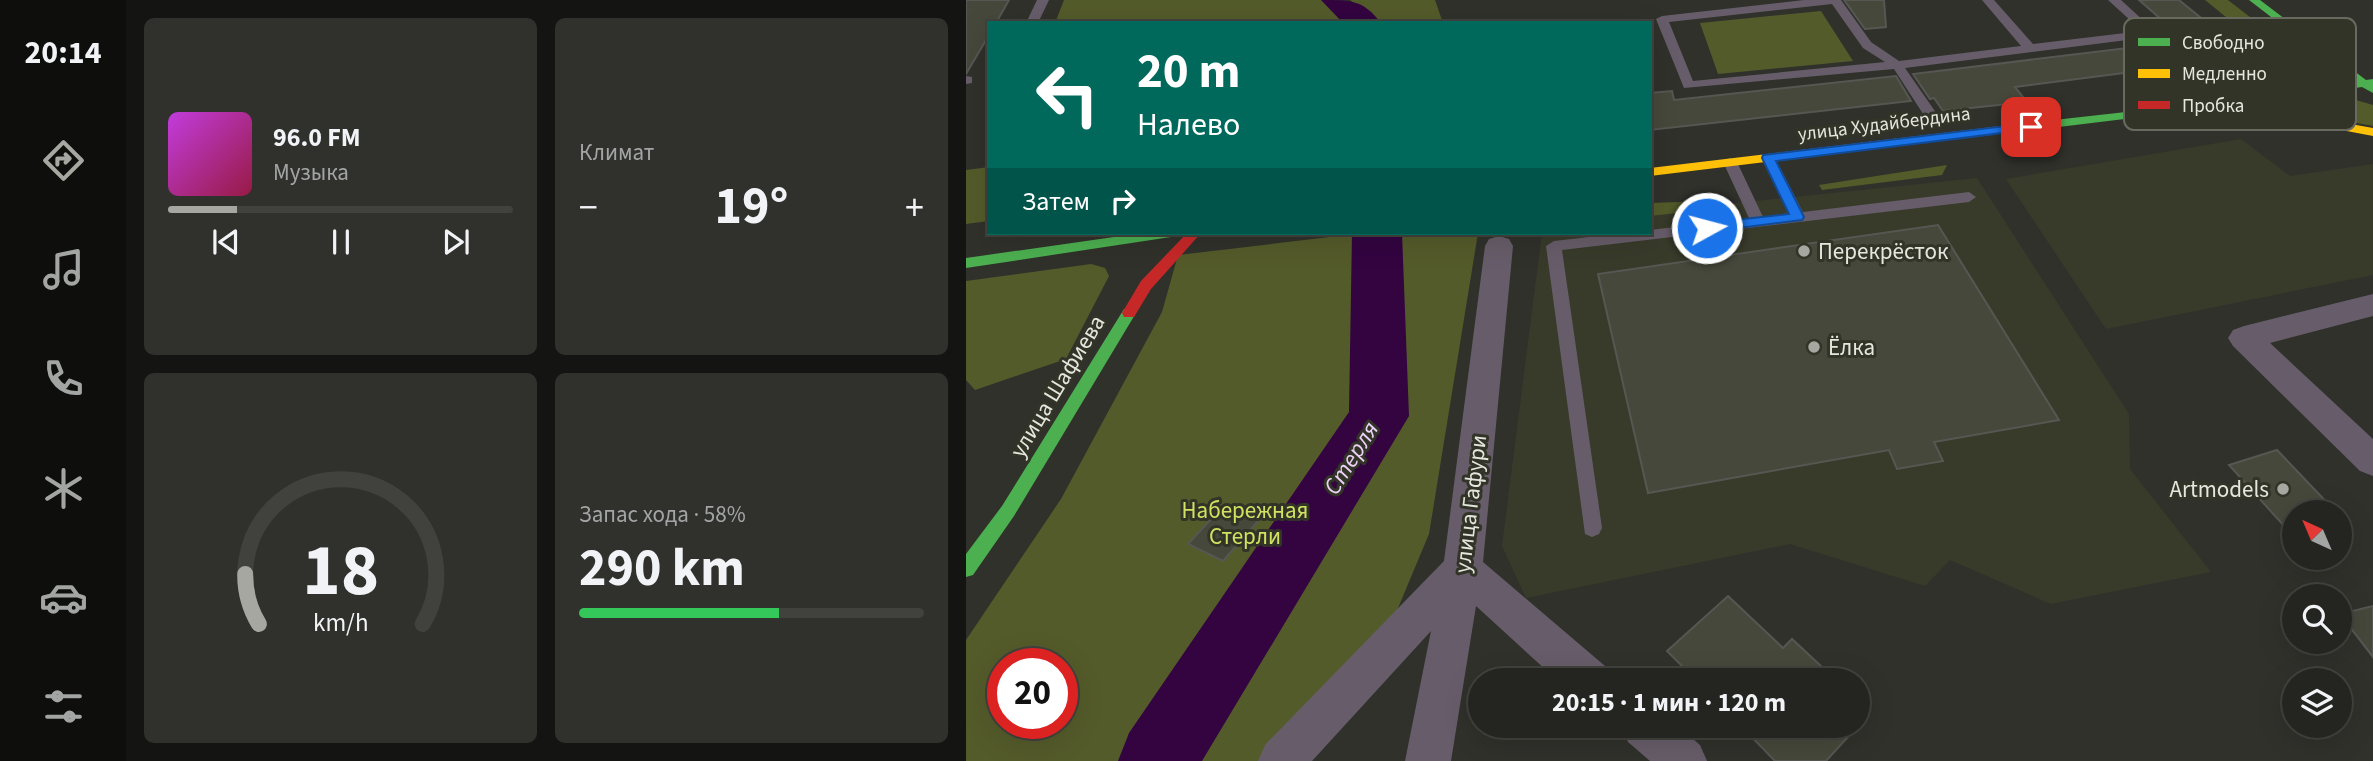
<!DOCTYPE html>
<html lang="ru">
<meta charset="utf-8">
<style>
:root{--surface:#242520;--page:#30312d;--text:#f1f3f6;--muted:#a3a5a5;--line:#41423e;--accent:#a6a7a0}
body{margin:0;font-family:"Source Sans 3",sans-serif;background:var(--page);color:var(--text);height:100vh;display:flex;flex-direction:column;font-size:26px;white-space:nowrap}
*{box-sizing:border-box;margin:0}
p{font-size:23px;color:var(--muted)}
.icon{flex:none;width:38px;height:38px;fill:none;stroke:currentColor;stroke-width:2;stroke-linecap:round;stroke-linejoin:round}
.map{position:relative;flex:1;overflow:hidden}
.details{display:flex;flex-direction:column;gap:18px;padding:18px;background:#141412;width:840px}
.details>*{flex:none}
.top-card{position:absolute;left:21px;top:21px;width:665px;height:214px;border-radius:0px;box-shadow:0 7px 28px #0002,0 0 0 2px var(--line);background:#00695c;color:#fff;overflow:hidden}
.needle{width:46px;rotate:316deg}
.buttons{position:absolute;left:1316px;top:500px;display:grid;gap:14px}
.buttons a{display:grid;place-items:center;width:70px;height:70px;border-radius:50%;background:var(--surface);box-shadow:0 7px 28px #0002,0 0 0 2px var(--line);font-size:35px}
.speed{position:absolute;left:21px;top:648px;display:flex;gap:14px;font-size:35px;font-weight:700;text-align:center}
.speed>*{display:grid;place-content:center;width:91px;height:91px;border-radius:50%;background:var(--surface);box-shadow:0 7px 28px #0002,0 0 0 2px var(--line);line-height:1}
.speed .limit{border:10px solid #d22;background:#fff;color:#111}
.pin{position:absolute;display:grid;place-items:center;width:60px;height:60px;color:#fff;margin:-30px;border-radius:14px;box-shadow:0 4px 10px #0006}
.me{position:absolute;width:77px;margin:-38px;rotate:83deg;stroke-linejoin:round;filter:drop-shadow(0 0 5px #0008)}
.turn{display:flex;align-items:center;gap:24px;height:147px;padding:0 35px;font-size:32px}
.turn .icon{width:91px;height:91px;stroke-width:2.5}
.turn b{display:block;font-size:49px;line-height:60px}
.then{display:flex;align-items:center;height:66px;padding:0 35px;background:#0003;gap:14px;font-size:26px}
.big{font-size:52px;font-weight:700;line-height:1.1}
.details .widget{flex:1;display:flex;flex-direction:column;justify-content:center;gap:10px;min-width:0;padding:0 24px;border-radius:10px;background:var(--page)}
.details .dial{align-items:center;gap:0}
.dial svg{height:182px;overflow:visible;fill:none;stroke:var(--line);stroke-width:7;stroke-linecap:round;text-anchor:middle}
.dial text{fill:var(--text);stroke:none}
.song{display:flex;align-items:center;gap:21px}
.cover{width:84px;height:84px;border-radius:10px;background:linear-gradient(135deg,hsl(290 70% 55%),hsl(340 70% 35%))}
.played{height:7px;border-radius:4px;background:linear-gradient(90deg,var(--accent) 20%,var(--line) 20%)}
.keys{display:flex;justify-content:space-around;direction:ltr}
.heat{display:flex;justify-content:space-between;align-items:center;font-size:38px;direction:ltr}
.charge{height:10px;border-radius:5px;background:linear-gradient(90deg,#34c759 58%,var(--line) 0)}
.details .tiles{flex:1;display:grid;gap:18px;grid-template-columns:repeat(2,1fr)}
.trip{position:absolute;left:502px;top:668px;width:402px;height:70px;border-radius:35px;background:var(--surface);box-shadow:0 7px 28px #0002,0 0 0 2px var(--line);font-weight:700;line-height:70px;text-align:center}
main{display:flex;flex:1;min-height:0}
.dock{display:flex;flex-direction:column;width:126px;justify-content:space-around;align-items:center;background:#0e0f0d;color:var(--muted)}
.dock .icon{width:49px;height:49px}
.dock .current{color:var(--accent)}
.dock b{font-size:32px;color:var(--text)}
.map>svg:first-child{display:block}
.built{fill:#383b2a}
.green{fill:#545b2a;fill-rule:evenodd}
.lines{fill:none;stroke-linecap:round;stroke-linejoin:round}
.river{fill:#330440;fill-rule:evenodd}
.building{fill:#46483b;stroke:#565752;stroke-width:2}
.lane{fill:#675d6a;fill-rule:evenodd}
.street{fill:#675d6a;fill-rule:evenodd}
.fast{fill:#4caf50;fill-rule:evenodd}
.slow{fill:#ffc107;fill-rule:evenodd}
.jam{fill:#c62828;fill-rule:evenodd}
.route{fill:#1a73e8;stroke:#114b97;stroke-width:2}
.poi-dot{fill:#a6a7a0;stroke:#323428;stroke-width:2.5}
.labels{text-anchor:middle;stroke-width:6;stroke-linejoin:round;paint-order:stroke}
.far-street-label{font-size:19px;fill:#e5e7df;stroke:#323428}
.poi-label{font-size:23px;fill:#e5e7df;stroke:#323428;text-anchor:start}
.street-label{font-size:23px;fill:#e5e7df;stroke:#323428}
.park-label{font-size:23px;fill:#d2e162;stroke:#323428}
.water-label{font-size:24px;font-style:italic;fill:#eed1f8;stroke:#323428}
.key{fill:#323428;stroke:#686a5f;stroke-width:2}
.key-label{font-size:19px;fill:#e5e7df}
</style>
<main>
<nav class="dock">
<b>20:14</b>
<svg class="icon current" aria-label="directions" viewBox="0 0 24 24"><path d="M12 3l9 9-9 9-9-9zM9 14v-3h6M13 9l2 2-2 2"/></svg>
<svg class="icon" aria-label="music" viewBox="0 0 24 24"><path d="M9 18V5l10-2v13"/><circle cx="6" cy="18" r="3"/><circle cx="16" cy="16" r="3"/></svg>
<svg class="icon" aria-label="phone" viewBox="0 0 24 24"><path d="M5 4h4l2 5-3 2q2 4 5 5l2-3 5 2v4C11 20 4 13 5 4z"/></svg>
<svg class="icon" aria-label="climate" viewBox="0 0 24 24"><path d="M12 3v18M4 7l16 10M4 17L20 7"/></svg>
<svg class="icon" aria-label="car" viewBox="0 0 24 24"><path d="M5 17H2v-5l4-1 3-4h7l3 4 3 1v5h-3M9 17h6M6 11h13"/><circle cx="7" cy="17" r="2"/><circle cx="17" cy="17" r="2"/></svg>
<svg class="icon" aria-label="filters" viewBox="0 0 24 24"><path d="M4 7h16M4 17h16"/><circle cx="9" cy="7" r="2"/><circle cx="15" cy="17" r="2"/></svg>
</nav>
<section class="details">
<div class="tiles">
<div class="widget">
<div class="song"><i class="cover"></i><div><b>96.0 FM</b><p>Музыка</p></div></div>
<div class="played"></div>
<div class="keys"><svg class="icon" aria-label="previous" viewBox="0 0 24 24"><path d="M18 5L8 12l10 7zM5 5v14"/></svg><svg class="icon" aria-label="pause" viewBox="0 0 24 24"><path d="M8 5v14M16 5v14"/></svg><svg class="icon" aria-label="next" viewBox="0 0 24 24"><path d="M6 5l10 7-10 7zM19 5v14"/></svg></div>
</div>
<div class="widget"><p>Климат</p>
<div class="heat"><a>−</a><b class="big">19°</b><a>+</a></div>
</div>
<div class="widget dial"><svg viewBox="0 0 100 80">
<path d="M14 69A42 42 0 1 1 86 69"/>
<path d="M14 69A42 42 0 0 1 8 47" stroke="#a6a7a0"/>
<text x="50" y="56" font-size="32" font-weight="700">18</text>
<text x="50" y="72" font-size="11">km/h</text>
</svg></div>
<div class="widget"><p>Запас хода · 58%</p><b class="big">290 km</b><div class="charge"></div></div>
</div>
</section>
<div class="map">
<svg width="1407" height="761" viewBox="0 0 1407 761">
<rect width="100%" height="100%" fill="#30312b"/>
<g class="built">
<path d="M1275,139l49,37 83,-12v111l-267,54 -100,-150z"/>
<path d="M1011,178l152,236 1,55 81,103 -160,32 -101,-44 -25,26 -135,-42 -264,54 -24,-52 40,-313h108v-21z"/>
</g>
<g class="green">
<path d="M98,0h263l29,23h-301z"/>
<path d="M384,0h85l8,23h-69l-5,-9z"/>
<path d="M1239,0h23l80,62 -23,3z"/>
<path d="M855,11l32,50 -135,13 -18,-51z"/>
<path d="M1383,98l24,7v21l-105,-20z"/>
<path d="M981,165l-5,10 -120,15 -3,-5z"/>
<path d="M23,167v54l-23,3v-54z"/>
<path d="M744,201l4,8 -64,7v-13z"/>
<path d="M398,233h114l-49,301 -36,86 -132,141h-295v-121l95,-141 101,-187 16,-57zM37,663h59v60h-59z"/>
<path d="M125,264l14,4 4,8 -43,83 -91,31 -9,-10v-99z"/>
</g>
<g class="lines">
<g class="river">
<path d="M355,0c31,0 42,0 60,23h-38z"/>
<path d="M386,233h50l7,183 -207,345h-84l11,-28 220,-321z"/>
</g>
</g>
<g class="building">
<path d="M0,0h43l-13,23h-7v12l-23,39z"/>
<path d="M878,0h40l2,27 -21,2z"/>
<path d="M1173,0h40l70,57 -234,30 12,15 -84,9 -9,-13 -4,1 -17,-25 273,-33z"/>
<path d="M930,76l15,25 -261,29v-37l22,-2 2,9z"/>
<path d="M972,225l121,195 -125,22 9,19 -46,8 -8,-19 -241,43 -50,-219z"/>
<path d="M1311,450l60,63h-43v24l-65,-72z"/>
<path d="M259,504l34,16 -36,41 -35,-17z"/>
<path d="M762,596l55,52 9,-9 45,42h-140l-30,-30z"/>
<path d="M1407,606v51l-33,-43z"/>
<path d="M775,726h117l-32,35h-51z"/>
</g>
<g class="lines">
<g class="lane">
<path d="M71,0h12l-11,23h-12z"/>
<path d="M838,0h37l30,42 28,19 122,-15 -39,-46h12l39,44 109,-13 -34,-31h13l36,33 -6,4 -246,31 34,49 -7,4 -5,-1 -33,-51 -210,19 -28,-69 6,-3zM866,4l31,44 22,14 -192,19 -24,-59z"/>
<path d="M0,76l6,1v6l-6,1z"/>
<path d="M802,154l7,4 28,54 166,-20 7,5 -7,5 -407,48 40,278 -3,6 -7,3 -7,-3 -39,-288 8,-5 70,-8h26v-3l99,-12 -26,-56 7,-4 7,4 26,55 26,-4 -28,-55z"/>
</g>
<g class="street">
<path d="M533,236l10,3 4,7 -30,316 122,104 6,15h-53l-82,-75 -25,155h-46l26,-130 -119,130h-54l7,-16 179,-184 41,-315 4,-7z"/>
<path d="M1407,294v22l-103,27 103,96v37l-13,-5 -127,-125 -5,-8 5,-8 11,-4z"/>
<path d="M656,726h56l22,19 7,16h-57l-22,-19z"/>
</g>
<g class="fast">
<path d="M1283,0h11l106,80 7,-1v14l-11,-6 -147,21 -213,26 -6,-4 6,-4 213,-24 139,-21z"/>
<path d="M176,233h36l-7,4 -205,31v-10z"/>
<path d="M163,308l7,5 -122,203 -41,59 -7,2v-23l36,-48 122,-197z"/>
</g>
<g class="slow">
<path d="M1289,107l118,21v8l-122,-23 -2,-2z"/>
<path d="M1036,126l6,4 -2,3 -356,43v-8z"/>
</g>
<path class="jam" d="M221,233h14l-50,56 -17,28h-10l-2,-4 19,-32z"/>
</g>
<path class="route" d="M1065,123l6,4 -2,2 -259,32 28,56 -2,3 -95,12 -7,-4 7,-5 82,-9 -27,-56 1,-3z"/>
<g class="poi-dot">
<circle cx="838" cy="251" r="7"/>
<circle cx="848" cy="347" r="7"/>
<circle cx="1317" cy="489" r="7"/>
</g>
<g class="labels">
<g class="far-street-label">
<text transform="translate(918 123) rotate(-7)" y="7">улица Худайбердина</text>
</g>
<g class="poi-label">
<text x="852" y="259">Перекрёсток</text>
<text x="862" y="355">Ёлка</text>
<text x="1303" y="497" text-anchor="end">Artmodels</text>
</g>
<g class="street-label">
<text transform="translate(91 386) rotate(-59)" y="8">улица Шафиева</text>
<text transform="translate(504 504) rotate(-83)" y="8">улица Гафури</text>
</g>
<g class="park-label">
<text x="279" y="518">Набережная<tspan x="279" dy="26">Стерли</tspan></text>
</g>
<g class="water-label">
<text transform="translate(385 458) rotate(-58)" y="8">Стерля</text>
</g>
</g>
<rect x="1158" y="18" width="232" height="112" rx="10" class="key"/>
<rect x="1172" y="38" width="32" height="8" fill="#4caf50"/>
<rect x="1172" y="69" width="32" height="9" fill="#ffc107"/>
<rect x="1172" y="101" width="32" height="8" fill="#c62828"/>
<g class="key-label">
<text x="1216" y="49">Свободно</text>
<text x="1216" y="80">Медленно</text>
<text x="1216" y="112">Пробка</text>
</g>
</svg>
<div class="buttons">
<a><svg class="needle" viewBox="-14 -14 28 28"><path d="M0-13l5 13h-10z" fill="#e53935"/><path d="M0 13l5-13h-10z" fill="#a3a5a5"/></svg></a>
<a><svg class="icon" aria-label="search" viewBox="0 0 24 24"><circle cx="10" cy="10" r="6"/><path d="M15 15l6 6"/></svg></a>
<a><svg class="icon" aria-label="layers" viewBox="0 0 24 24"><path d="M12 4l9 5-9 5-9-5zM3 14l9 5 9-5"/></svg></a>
</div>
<div class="speed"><div class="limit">20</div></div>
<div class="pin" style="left:1065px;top:127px;background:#d93025"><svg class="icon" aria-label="arrive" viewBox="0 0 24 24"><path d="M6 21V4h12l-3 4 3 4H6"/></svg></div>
<svg class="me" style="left:741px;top:228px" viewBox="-20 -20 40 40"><circle r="17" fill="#1a73e8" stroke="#fff" stroke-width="3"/><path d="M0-11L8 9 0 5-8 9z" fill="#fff"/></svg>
<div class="trip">20:15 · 1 мин · 120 m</div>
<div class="top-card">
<div class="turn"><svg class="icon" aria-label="left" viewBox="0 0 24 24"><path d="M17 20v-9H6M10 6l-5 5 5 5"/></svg><div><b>20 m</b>Налево</div></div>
<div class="then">Затем<svg class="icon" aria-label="right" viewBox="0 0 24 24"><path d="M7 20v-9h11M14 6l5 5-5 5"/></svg></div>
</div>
</div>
</main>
